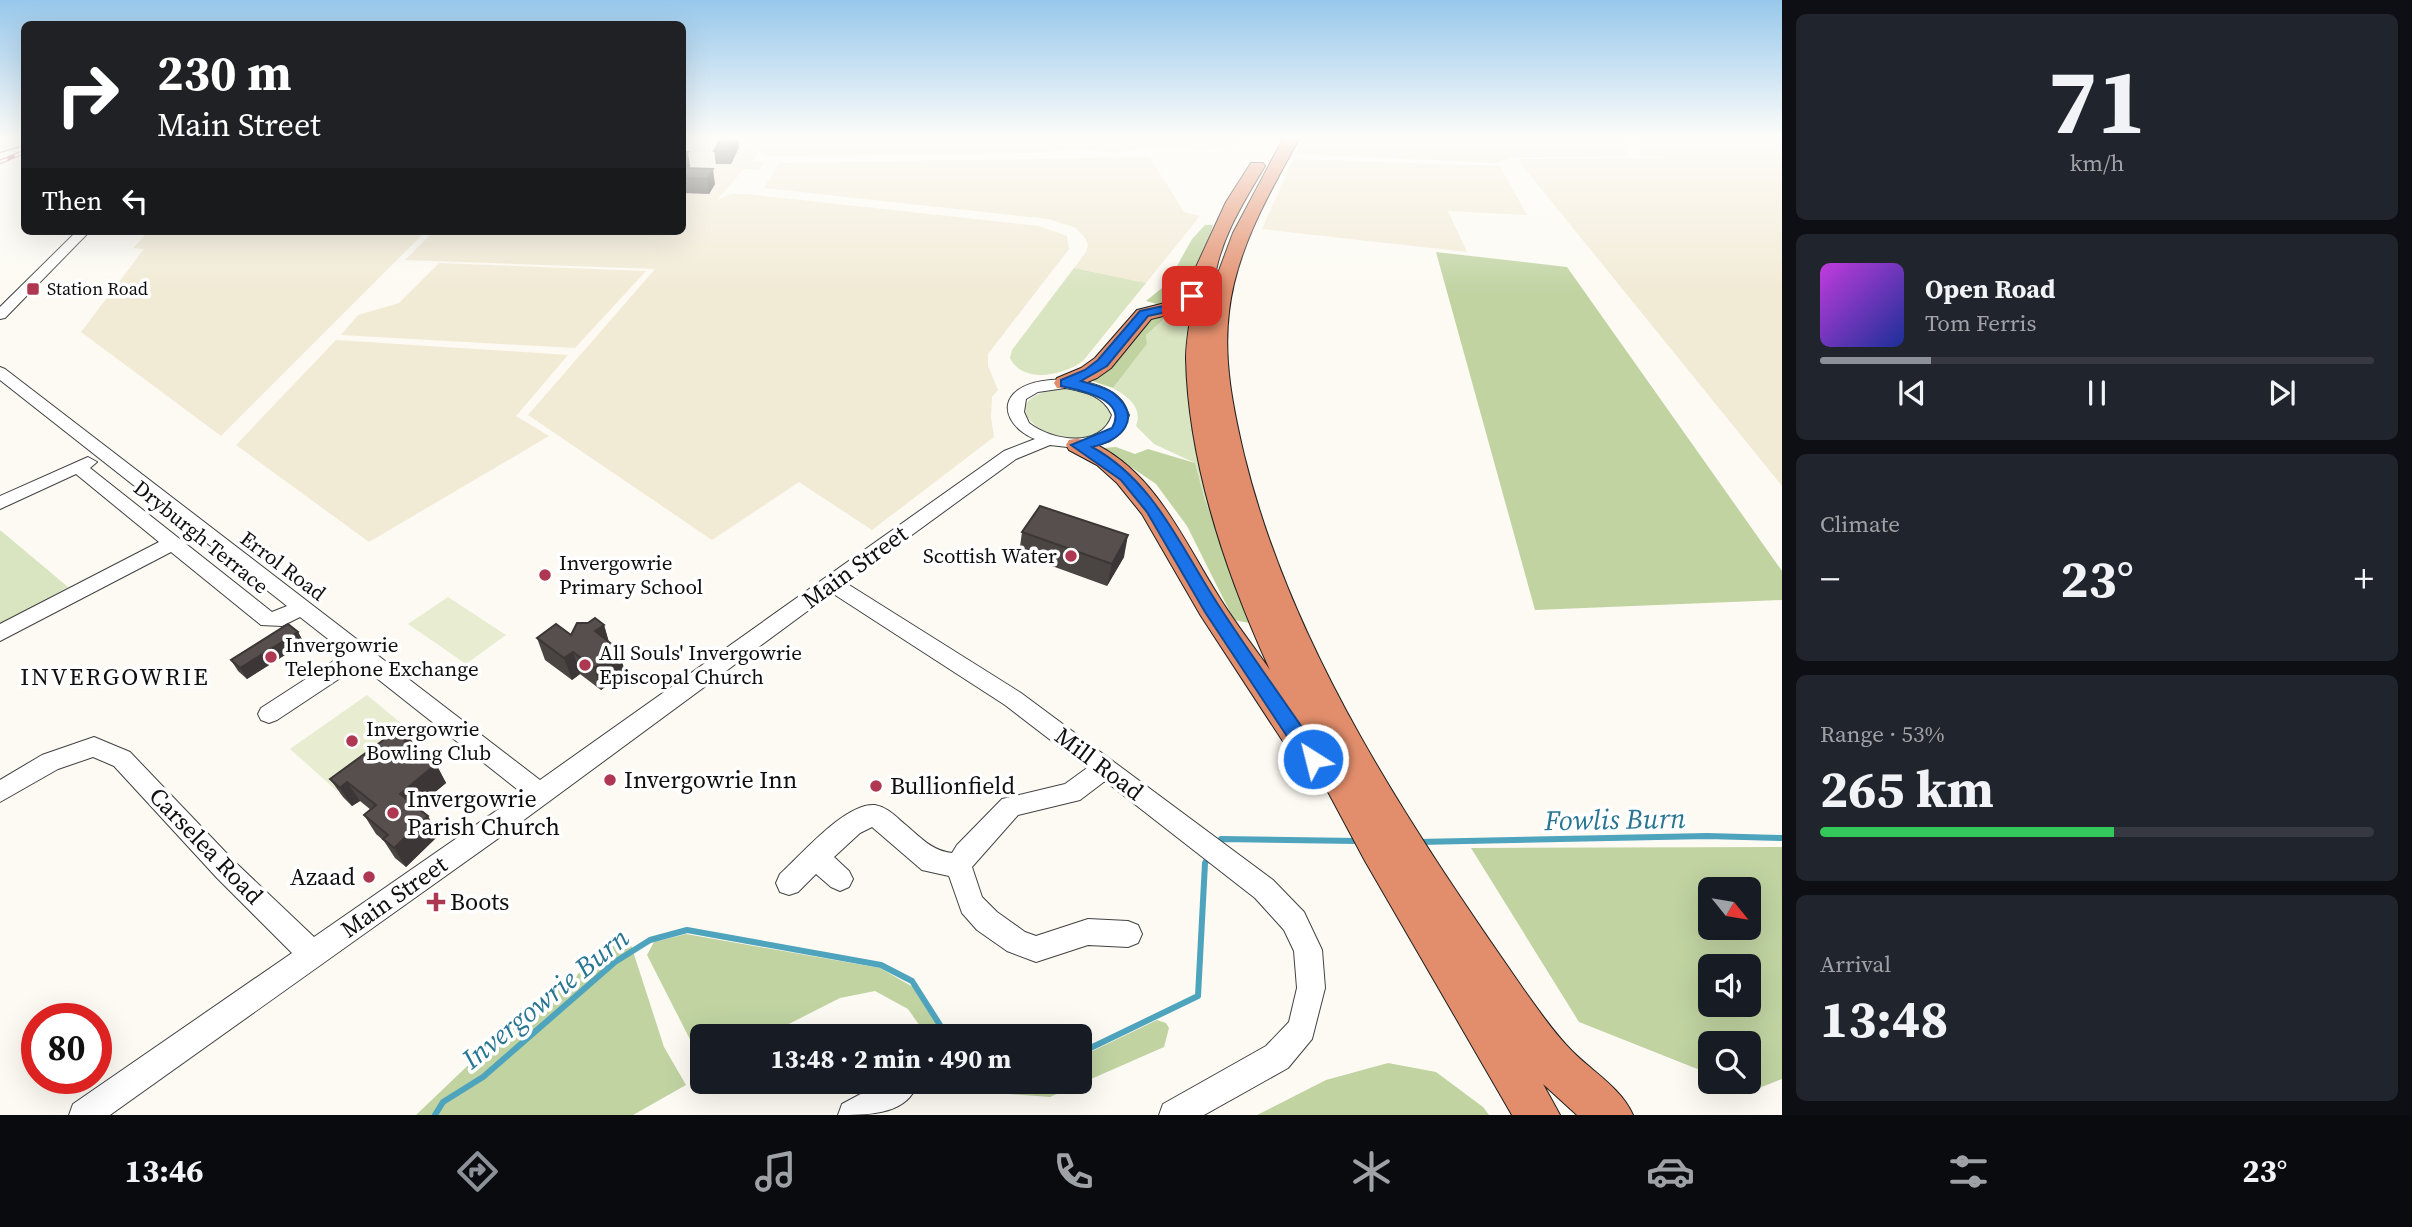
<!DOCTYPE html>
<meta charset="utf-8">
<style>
:root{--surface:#171b24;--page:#20242c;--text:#f1f3f6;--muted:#9ea1a6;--line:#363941;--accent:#8c9099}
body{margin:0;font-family:"Source Serif 4",serif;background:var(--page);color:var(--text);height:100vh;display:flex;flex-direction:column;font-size:26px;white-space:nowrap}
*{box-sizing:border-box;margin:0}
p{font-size:23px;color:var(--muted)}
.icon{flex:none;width:38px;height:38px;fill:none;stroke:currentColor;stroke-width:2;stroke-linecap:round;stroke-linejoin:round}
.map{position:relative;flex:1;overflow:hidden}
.side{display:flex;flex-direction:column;gap:14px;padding:14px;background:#0d0f14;width:630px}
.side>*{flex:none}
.top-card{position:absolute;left:21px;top:21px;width:665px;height:214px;border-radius:10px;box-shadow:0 7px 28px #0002;background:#202124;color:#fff;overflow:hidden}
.needle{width:46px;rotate:120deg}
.tools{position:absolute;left:1698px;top:877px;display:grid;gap:14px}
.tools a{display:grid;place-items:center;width:63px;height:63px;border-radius:10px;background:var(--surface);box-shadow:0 7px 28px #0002;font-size:35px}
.speed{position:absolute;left:21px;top:1003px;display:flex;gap:14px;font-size:35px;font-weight:700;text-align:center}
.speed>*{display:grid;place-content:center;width:91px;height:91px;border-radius:50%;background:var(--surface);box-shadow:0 7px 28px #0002;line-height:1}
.speed .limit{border:10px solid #d22;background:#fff;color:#111}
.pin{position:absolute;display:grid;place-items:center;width:60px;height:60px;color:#fff;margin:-30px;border-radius:14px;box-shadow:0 4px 10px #0006}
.me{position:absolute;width:77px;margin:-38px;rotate:324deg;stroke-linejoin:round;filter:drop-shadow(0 0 5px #0008)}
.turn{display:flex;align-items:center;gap:24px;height:147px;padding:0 21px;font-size:32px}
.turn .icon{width:91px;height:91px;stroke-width:2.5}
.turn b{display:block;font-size:49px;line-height:60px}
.then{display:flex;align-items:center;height:66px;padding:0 21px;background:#0003;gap:14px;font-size:26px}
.big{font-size:52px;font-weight:700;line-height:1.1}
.side .card{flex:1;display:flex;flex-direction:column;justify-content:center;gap:10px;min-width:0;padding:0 24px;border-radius:10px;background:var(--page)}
.side .dial{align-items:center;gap:0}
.dial b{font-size:91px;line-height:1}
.song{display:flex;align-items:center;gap:21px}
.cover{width:84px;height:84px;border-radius:10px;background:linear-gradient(135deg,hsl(290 70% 55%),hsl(230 70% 35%))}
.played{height:7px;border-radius:4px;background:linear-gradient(90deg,var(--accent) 20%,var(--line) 20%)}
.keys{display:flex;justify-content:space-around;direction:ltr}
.heat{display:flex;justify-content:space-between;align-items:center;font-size:38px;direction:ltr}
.charge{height:10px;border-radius:5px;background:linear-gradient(90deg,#34c759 53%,var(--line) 0)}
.trip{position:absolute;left:690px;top:1024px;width:402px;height:70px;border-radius:10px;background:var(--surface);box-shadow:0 7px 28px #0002;font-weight:700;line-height:70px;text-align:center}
.dock{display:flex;height:112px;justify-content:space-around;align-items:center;background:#090b0e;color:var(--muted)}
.dock .icon{width:49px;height:49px}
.dock .current{color:var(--accent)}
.dock b{font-size:32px;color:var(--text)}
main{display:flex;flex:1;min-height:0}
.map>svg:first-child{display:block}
.farmland{fill:#f1ead5}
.green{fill:#d9e4c0}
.forest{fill:#c0d3a1;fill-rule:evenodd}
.pitch{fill:#e8edd1}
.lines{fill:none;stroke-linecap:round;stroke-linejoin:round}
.stream{stroke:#4ea3bd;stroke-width:6}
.minor-casing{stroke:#424242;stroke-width:2}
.highway-casing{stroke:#202020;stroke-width:2}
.minor{fill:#fff;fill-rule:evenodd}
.highway{fill:#e28e6c;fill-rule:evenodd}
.rail-casing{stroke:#ae3851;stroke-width:4.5}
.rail{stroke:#fff;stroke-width:2.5;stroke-dasharray:8;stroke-linecap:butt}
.wall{fill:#4a4442}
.shaded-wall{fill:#3c3736}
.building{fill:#564f4d;stroke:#3c3736;stroke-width:2}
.route{fill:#1a73e8;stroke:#114b97;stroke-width:2}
.poi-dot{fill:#ae3851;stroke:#fff;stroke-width:2.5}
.labels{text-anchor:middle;stroke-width:7;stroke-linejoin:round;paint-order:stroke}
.far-poi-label{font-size:18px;fill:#0f0f0f;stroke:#fff;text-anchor:start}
.street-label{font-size:21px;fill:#0f0f0f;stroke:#fff}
.poi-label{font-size:21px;fill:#0f0f0f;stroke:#fff;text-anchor:start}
.near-street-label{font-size:24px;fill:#0f0f0f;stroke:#fff}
.quarter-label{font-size:24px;letter-spacing:2px;fill:#0f0f0f;stroke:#fff}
.near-poi-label{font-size:24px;fill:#0f0f0f;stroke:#fff;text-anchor:start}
.near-water-label{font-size:28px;font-style:italic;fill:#277592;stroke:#fff}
</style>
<main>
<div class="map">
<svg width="1782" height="1115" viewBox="0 0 1782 1115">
<rect width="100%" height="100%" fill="#fdfaf3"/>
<g class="farmland">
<path d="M683,137h92l-14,12 16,-12h480l-2,4 -47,9 -56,-3 -35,6 -43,-4 -39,4 -266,3 -10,-6 -7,11h13l-6,9 -15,-1 -27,31 14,-6h16l292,32 28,10 2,13 -81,105v12l10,24 -6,7 -1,20 3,20 -122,93 -73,-48 -87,58 -184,-125 127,-146 -250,-9 29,-29h248z"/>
<path d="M1305,137h323v19l-117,2 -13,5 -203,-9z"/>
<path d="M1639,137h143v24h-21l21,1v324l-265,-327 154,-1 -30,-2z"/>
<path d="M1150,157l34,55 16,4 -54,67 -72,-15 12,-16 2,-7 -3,-7 -9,-10 -28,-9 -284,-31 15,-25z"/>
<path d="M1293,159l207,7 27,49 -79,-4 19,41 -205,-23z"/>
<path d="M149,231h277l-205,205 -140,-104 63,-83 -11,-1z"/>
<path d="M439,263l207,8 -71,77 -234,-13 17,-20 41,-12z"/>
<path d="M336,340l232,15 -52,61 33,20 -180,106 -133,-97z"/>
</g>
<g class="green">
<path d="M1074,268l72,15 -63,78c-19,14 -60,24 -73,-3l2,-8z"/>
<path d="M1191,307l-1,34 34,207 -19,-48 -10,-37 -41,-19 -18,-18c7,-19 -8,-29 -23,-38l34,-44 -1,-9 26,-23z"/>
<path d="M1059,389c13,0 25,1 37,8 19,10 20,31 -2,38 -48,16 -107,-36 -35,-46z"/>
<path d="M0,530l68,57 -68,38z"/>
</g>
<g class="forest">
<path d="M1205,225h8l-15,47 -19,30 -22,2 -11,-3 21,-17 25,-45z"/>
<path d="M1436,252l131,15 215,304v29l-247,10z"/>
<path d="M1172,312l-26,23 1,9 -34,44 -24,-8 60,-61z"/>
<path d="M1116,447l19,7 13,-5 47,14 10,37 49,124 -20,-4 -47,-94 -31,-42 -53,-36z"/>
<path d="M1782,847v232l-23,9 -22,-6h11v-39h-38v31l-131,-52 -108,-174zM1748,889v39h-38v-39zM1748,966v38h-38v-38z"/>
<path d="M686,934l194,34 33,19 32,49h-18l-19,-27 -33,-18 -35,7 -75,38h-63v27l-55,-108 7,-13z"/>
<path d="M619,937l11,5 34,105 22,38 -53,30h-217l90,-86 69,-51 20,-25z"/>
<path d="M1157,1020l9,3 3,5 -5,19 -114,50 -55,-4 -28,-11h113v-25z"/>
<path d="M1388,1063l48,9 47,35 6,8h-232l69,-35z"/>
</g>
<g class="pitch">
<path d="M448,597l58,38 -40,29 -58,-40z"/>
<path d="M367,695l47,39 -77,57 -47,-42z"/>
</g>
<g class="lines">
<g class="stream">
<path d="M1418,842l289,-6 75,2"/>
<path d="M1218,843l3,-4 136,2"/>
<path d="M1080,1053l118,-57 7,-133 4,-6"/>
<path d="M435,1115l8,-13 40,-25 132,-115 35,-22 37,-10 194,35 31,16 35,55"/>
</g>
<defs>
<g id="minor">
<path d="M24,146v6l-24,8v-7z"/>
<path d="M77,231h13l-85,87 -5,1v-12z"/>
<path d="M0,367l5,2 535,411 464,-329 31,-12c-20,-7 -40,-32 -17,-49 24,-17 84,-13 103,10 4,4 5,10 8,15l-7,16 -12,10 -25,8 -35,-4 -34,14 -170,124 175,110 252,187 31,32 18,38 3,38 -13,51 -24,29 -84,47h-45l4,-11 103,-58 23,-24 8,-34 -3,-37 -10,-21 -29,-32 -150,-117 -25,19 -62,15 -46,52 10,30 15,15 28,20 11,4 52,-17 40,2 10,4 4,9 -4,9 -10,4 -40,-2 -52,17 -29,-11 -30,-21 -15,-17 -13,-37 -27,-6 -50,-43 -12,6 -26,24 15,14 4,8 -4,8 -9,4 -9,-4 -15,-13 -18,18 -9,3 -9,-3 -4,-9 4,-9c21,-19 66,-72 95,-69 13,2 22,13 32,21 15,13 26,25 45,27l5,-8 45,-46 63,-15 22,-16 -82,-63 -173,-112 -315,232 -407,290h-41l4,-11 219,-151 -75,-75 -103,-112 -21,-9 -35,12 -58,33v-22l42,-25 52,-18 36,15 105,110 79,75 208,-144 -162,-128 -83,55 -8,3 -8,-3 -3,-6 3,-6 85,-55 -46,-36 -18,9 -21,-1 -90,-73 -171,89v-17l159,-82 -83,-68 -76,35v-13l88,-39 9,5 -7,6 182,144 15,-6 -287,-226zM1065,388c20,4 38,7 47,27 -11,34 -60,26 -83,8l-5,-11 2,-13 12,-7z"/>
<path d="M883,1082h29l3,7c-12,26 -50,26 -77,26l4,-11z"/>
</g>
<path id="highway" d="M1284,137h16c-30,55 -64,112 -71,175 -6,48 4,96 15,143 48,196 166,371 280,535 15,21 30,43 48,61 21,21 49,37 61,64h-56l-34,-31 17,31h-48l-147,-254 -46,-86 -16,-3 -102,-156 -59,-102 -25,-31 -20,-18 -28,-15 -3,-5 3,-5c12,-3 20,1 30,6 60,32 87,100 122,154 15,24 33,47 49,70 -43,-94 -82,-207 -84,-312 0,-17 4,-36 6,-53l-9,6 -32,8 -40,49 -14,10 -24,10h-16l-3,-5 3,-5 24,-10 14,-10 42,-48 32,-8 15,-9 42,-91 25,-39h12l2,3c-21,35 -47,76 -51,118l19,-51z"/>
</defs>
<use href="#minor" class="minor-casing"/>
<use href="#highway" class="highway-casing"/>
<use href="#minor" class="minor"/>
<use href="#highway" class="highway"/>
<defs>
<path id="rail" d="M0,162l24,-10"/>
</defs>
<use href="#rail" class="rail-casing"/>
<use href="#rail" class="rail"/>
</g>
<g class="wall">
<path d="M710,137h29l-1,1 1,9 -8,17h-15l-2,-13 7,-13z"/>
<path d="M682,152l8,14 -1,2 26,16 -6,10 -27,-1z"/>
<path d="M1022,532l102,25 -17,29 -88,-32z"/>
<path d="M604,625l5,17 16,30 -24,18 -21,-16 -8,6 -27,-20 -8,-22 34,-3z"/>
<path d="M298,632l6,11 -57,36 -9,-8 -7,-11z"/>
<path d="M416,750l20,14 10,19 -29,24 22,28 -33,32 -11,-9 -11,-17 -8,-7 -12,-19 7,-5 -11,-9 -8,5 -9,-9 -13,-18z"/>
</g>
<g class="shaded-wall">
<path d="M736,137h2l1,10 -8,17 -2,-13z"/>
<path d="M688,152l2,14 -8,12v-17z"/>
<path d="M713,169l2,15 -6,10 -2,-15z"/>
<path d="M1128,535l-4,22 -17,29 5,-22z"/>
<path d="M604,625l6,22 -15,-16z"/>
<path d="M298,632l6,11 -57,36 -7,-11z"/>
<path d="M619,650l6,22 -24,18 -7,-22z"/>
<path d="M573,652l7,22 -8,6 -8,-22z"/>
<path d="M409,736l11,19 -16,-15z"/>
<path d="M436,764l10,19 -35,29 -11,-18z"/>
<path d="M347,782l13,19 -8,5 -12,-18z"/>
<path d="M428,816l11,19 -33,32 -12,-19z"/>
</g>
<g class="building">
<path d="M722,137h14l-7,14h-15z"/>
<path d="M682,152h6l-6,9z"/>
<path d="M682,168l31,1 -6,10 -25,-1z"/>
<path d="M1040,506l88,29 -16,29 -90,-32z"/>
<path d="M595,618l9,7 -9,6 24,19 -25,18 -21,-16 -9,6 -27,-20 19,-14 15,11 6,-12h11z"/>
<path d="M288,624l10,8 -58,36 -9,-8z"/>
<path d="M400,728l9,8 -5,4 32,24 -36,30 28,22 -34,32 -11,-9 5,-4 -24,-20 12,-10 -29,-23 -7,6 -10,-9z"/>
</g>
<linearGradient id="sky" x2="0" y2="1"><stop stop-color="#97c8eb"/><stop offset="0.47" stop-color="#fefdfa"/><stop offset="1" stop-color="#fefdfa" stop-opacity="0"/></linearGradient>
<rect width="1782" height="293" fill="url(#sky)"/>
<path class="route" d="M1188,293l10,3 -17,13 -33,7 -41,50 -26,15c9,3 24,6 32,12 31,25 9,47 -21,54 62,34 88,99 125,156 33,51 69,101 103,150l3,6 -3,6 -7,2 -7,-2 -101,-153 -58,-100 -26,-32 -50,-35 41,-17c17,-29 -33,-38 -51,-42v-6l24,-10 13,-10 42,-49 33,-7z"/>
<g class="poi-dot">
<rect x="26" y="282" width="14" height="14" rx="3.5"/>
<circle cx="1071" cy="556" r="7"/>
<circle cx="545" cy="575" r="7"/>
<circle cx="271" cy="657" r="7"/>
<circle cx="585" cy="665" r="7"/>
<circle cx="352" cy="741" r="7"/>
<circle cx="610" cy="780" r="7"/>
<circle cx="876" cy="786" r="7"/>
<circle cx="393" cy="813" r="7"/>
<circle cx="369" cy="877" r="7"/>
<path d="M432.5 891.5h7v7h7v7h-7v7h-7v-7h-7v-7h7z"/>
</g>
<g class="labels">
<g class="far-poi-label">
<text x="47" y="295">Station Road</text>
</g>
<g class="street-label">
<text transform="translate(201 537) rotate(39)" y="7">Dryburgh Terrace</text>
<text transform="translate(283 566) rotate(37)" y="7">Errol Road</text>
</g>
<g class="poi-label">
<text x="1057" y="563" text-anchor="end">Scottish Water</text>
<text x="559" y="570">Invergowrie<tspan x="559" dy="24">Primary School</tspan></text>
<text x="285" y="652">Invergowrie<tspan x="285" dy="24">Telephone Exchange</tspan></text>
<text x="599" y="660">All Souls' Invergowrie<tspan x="599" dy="24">Episcopal Church</tspan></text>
<text x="366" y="736">Invergowrie<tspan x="366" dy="24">Bowling Club</tspan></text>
</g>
<g class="near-street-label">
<text transform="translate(855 567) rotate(-36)" y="8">Main Street</text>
<text transform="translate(1099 764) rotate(37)" y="8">Mill Road</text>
<text transform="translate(206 846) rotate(46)" y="8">Carselea Road</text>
<text transform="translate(394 897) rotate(-35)" y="8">Main Street</text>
</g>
<g class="quarter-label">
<text x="115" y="685">INVERGOWRIE</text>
</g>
<g class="near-poi-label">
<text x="624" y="788">Invergowrie Inn</text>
<text x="890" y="794">Bullionfield</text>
<text x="407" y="807">Invergowrie<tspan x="407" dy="28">Parish Church</tspan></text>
<text x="355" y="885" text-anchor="end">Azaad</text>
<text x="450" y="910">Boots</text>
</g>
<g class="near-water-label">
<text transform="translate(1615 819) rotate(-1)" y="10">Fowlis Burn</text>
<text transform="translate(545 998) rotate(-39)" y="10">Invergowrie Burn</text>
</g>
</g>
</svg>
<div class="tools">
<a><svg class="needle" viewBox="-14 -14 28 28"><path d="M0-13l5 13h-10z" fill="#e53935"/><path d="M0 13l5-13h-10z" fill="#9ea1a6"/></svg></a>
<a><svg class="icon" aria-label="sound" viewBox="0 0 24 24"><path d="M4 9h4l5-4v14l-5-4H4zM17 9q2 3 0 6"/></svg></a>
<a><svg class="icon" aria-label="search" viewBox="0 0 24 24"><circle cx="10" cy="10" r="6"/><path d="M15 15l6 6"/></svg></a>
</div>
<div class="speed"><div class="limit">80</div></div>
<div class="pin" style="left:1192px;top:296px;background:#d93025"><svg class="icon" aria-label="arrive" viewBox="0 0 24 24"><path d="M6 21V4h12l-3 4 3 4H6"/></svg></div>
<svg class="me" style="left:1313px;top:759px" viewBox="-20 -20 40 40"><circle r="17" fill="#1a73e8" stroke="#fff" stroke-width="3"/><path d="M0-11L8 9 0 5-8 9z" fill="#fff"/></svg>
<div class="trip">13:48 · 2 min · 490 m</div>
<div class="top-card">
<div class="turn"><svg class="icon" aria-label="right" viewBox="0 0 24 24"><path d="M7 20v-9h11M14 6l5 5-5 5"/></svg><div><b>230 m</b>Main Street</div></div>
<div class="then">Then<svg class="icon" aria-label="left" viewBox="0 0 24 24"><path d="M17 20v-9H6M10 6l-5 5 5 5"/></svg></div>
</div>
</div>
<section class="side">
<div class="card dial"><b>71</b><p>km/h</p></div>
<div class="card">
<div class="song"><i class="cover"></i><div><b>Open Road</b><p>Tom Ferris</p></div></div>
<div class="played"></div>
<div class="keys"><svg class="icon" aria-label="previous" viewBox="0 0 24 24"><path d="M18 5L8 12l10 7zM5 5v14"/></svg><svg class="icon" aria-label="pause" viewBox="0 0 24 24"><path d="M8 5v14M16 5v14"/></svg><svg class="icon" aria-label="next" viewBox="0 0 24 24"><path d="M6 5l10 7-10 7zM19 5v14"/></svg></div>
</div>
<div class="card"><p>Climate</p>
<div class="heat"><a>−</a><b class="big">23°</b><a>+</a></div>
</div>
<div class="card"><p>Range · 53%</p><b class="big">265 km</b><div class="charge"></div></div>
<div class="card"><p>Arrival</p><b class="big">13:48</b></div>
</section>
</main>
<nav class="dock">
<b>13:46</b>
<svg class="icon current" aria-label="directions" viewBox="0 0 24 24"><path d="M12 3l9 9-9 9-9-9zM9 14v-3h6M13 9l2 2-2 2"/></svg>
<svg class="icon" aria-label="music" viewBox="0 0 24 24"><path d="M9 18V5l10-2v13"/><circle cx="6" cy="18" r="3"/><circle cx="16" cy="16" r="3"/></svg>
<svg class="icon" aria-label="phone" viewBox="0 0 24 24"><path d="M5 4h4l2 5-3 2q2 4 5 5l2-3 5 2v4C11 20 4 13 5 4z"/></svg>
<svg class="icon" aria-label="climate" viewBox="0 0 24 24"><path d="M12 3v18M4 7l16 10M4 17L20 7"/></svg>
<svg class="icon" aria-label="car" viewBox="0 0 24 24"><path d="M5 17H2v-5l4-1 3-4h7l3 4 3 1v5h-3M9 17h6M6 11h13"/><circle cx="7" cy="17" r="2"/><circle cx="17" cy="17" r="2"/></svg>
<svg class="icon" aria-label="filters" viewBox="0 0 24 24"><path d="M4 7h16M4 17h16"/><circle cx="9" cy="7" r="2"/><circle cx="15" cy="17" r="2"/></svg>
<b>23°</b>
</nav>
